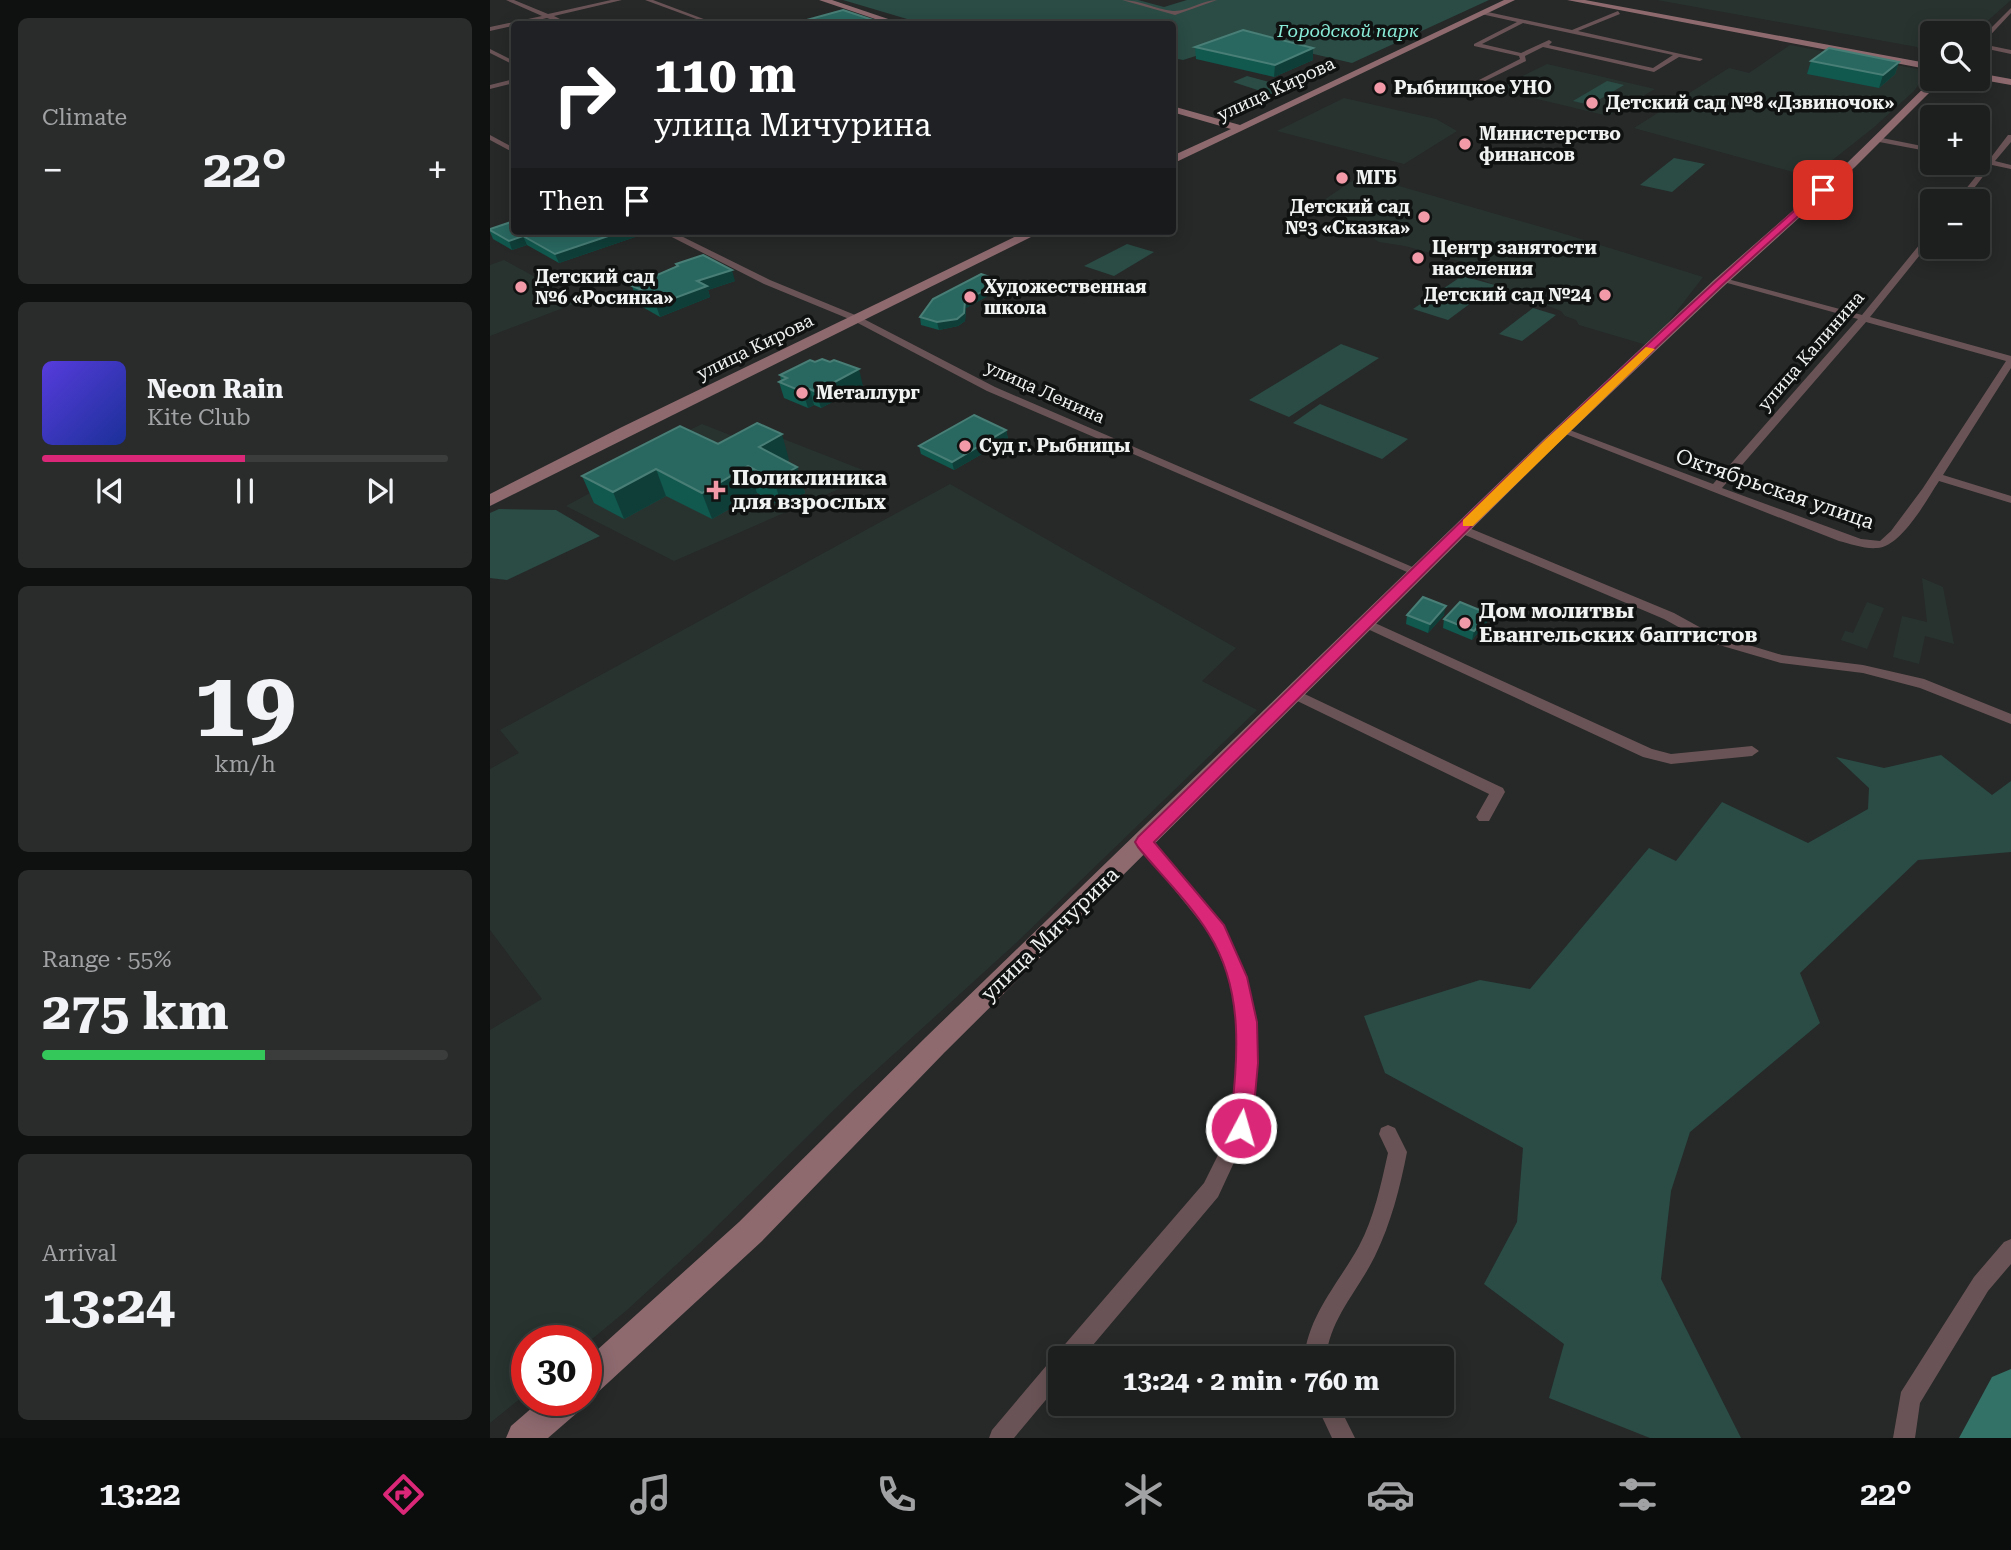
<!DOCTYPE html>
<meta charset="utf-8">
<style>
:root{--surface:#1c1f1e;--page:#292c2b;--text:#f1f3f6;--muted:#a0a2a4;--line:#3a3d3c;--accent:#db2777}
body{margin:0;font-family:"Roboto Serif",serif;background:var(--page);color:var(--text);height:100vh;display:flex;flex-direction:column;font-size:26px;white-space:nowrap}
*{box-sizing:border-box;margin:0}
p{font-size:23px;color:var(--muted)}
.icon{flex:none;width:38px;height:38px;fill:none;stroke:currentColor;stroke-width:2;stroke-linecap:round;stroke-linejoin:round}
.map{position:relative;flex:1;overflow:hidden}
.side{display:flex;flex-direction:column;gap:18px;padding:18px;background:#0f1110;width:490px}
.side>*{flex:none}
.banner{position:absolute;left:21px;top:21px;width:665px;height:214px;border-radius:7px;box-shadow:0 4px 18px #0003,0 0 0 2px var(--line);background:#202124;color:#fff;overflow:hidden}
.controls{position:absolute;left:1430px;top:21px;display:grid;gap:14px}
.controls a{display:grid;place-items:center;width:70px;height:70px;border-radius:7px;background:var(--surface);box-shadow:0 4px 18px #0003,0 0 0 2px var(--line);font-size:35px}
.speed{position:absolute;left:21px;top:1325px;display:flex;gap:14px;font-size:35px;font-weight:700;text-align:center}
.speed>*{display:grid;place-content:center;width:91px;height:91px;border-radius:50%;background:var(--surface);box-shadow:0 4px 18px #0003,0 0 0 2px var(--line);line-height:1}
.speed .limit{border:10px solid #d22;background:#fff;color:#111}
.pin{position:absolute;display:grid;place-items:center;width:60px;height:60px;color:#fff;margin:-30px;border-radius:14px;box-shadow:0 4px 10px #0006}
.me{position:absolute;width:77px;margin:-38px;rotate:6deg;stroke-linejoin:round;filter:drop-shadow(0 0 5px #0008)}
.turn{display:flex;align-items:center;gap:24px;height:147px;padding:0 28px;font-size:32px}
.turn .icon{width:91px;height:91px;stroke-width:2.5}
.turn b{display:block;font-size:49px;line-height:60px}
.then{display:flex;align-items:center;height:66px;padding:0 28px;background:#0003;gap:14px;font-size:26px}
.big{font-size:52px;font-weight:700;line-height:1.1}
.side .widget{flex:1;display:flex;flex-direction:column;justify-content:center;gap:10px;min-width:0;padding:0 24px;border-radius:10px;background:var(--page)}
.side .dial{align-items:center;gap:0}
.dial b{font-size:91px;line-height:1}
.song{display:flex;align-items:center;gap:21px}
.cover{width:84px;height:84px;border-radius:10px;background:linear-gradient(135deg,hsl(250 70% 55%),hsl(230 70% 35%))}
.played{height:7px;border-radius:4px;background:linear-gradient(90deg,var(--accent) 50%,var(--line) 50%)}
.keys{display:flex;justify-content:space-around;direction:ltr}
.heat{display:flex;justify-content:space-between;align-items:center;font-size:38px;direction:ltr}
.charge{height:10px;border-radius:5px;background:linear-gradient(90deg,#34c759 55%,var(--line) 0)}
.trip{position:absolute;left:558px;top:1346px;width:406px;height:70px;border-radius:7px;background:var(--surface);box-shadow:0 4px 18px #0003,0 0 0 2px var(--line);font-weight:700;line-height:70px;text-align:center}
.tab-bar{display:flex;height:112px;justify-content:space-around;align-items:center;background:#0b0c0c;color:var(--muted)}
.tab-bar .icon{width:49px;height:49px}
.tab-bar .active{color:var(--accent)}
.tab-bar b{font-size:32px;color:var(--text)}
main{display:flex;flex:1;min-height:0}
.map>svg:first-child{display:block}
.built{fill:#283330}
.green{fill:#2a4c45}
.lines{fill:none;stroke-linecap:round;stroke-linejoin:round}
.river{fill:#337267;fill-rule:evenodd}
.street{fill:#6a5356;fill-rule:evenodd}
.secondary{fill:#8e6a6f;fill-rule:evenodd}
.wall{fill:#11584e}
.shaded-wall{fill:#0f3e38}
.building{fill:#296860;stroke:#487e76;stroke-width:2}
.route{fill:#db2777;stroke:#8e194d;stroke-width:2}
.slow{fill:#f59e0b}
.poi-dot{fill:#f39aa8;stroke:#101211;stroke-width:2.5}
.labels{text-anchor:middle;stroke-width:7;stroke-linejoin:round;paint-order:stroke}
.far-park-label{font-size:18px;font-style:italic;fill:#89ecd8;stroke:#101211}
.far-poi-label{font-size:18px;font-weight:bold;fill:#eff2f1;stroke:#101211;text-anchor:start}
.far-street-label{font-size:18px;fill:#eff2f1;stroke:#101211}
.poi-label{font-size:21px;font-weight:bold;fill:#eff2f1;stroke:#101211;text-anchor:start}
.street-label{font-size:21px;fill:#eff2f1;stroke:#101211}
</style>
<main>
<section class="side">
<div class="widget"><p>Climate</p>
<div class="heat"><a>−</a><b class="big">22°</b><a>+</a></div>
</div>
<div class="widget">
<div class="song"><i class="cover"></i><div><b>Neon Rain</b><p>Kite Club</p></div></div>
<div class="played"></div>
<div class="keys"><svg class="icon" aria-label="previous" viewBox="0 0 24 24"><path d="M18 5L8 12l10 7zM5 5v14"/></svg><svg class="icon" aria-label="pause" viewBox="0 0 24 24"><path d="M8 5v14M16 5v14"/></svg><svg class="icon" aria-label="next" viewBox="0 0 24 24"><path d="M6 5l10 7-10 7zM19 5v14"/></svg></div>
</div>
<div class="widget dial"><b>19</b><p>km/h</p></div>
<div class="widget"><p>Range · 55%</p><b class="big">275 km</b><div class="charge"></div></div>
<div class="widget"><p>Arrival</p><b class="big">13:24</b></div>
</section>
<div class="map">
<svg width="1521" height="1438" viewBox="0 0 1521 1438">
<rect width="100%" height="100%" fill="#262928"/>
<g class="built">
<path d="M1167,0h354l-37,33h-42v7l-13,12 -2,-5z"/>
<path d="M1300,45l138,26 -14,20 -41,37 -62,49 -177,-49 95,-60 20,5z"/>
<path d="M1057,64l108,25 -47,27 -112,-27z"/>
<path d="M854,98l92,21 21,12 -53,33 -127,-33z"/>
<path d="M871,175l194,56 148,46 -53,69 -71,-21 -3,-5 -11,-4 -4,-5 -81,-32 12,-9 -87,-24 -26,-4 -61,-38z"/>
<path d="M14,260l22,12 53,30 -89,34v-71z"/>
<path d="M212,424l43,17 18,-10 110,43 -199,87 -108,-55 85,-46 2,-12z"/>
<path d="M460,484l286,164 -34,33 55,29 -241,233 -164,149 -151,150 -74,68 -41,34v-4h-59v53l-37,30v-393l52,-31 -52,-69v-161l29,-16 -19,-23z"/>
<path d="M1432,578l21,9 11,57 -29,-8 -6,28 -26,-7 9,-41 25,6z"/>
<path d="M1377,602l17,6 -17,41 -26,-9 4,-9 8,2z"/>
</g>
<g class="green">
<path d="M353,0h295l26,7 23,-7h302l-137,63 -102,-24 -67,21 -10,-2 -1,-34h-248z"/>
<path d="M757,76l45,12 -19,7 -40,-13z"/>
<path d="M1117,81l17,4 -34,20 -17,-4z"/>
<path d="M1184,158l31,6 -33,28 -32,-7z"/>
<path d="M637,244l27,8 -40,24 -30,-10z"/>
<path d="M972,276l33,9 -47,35 -35,-11z"/>
<path d="M1043,308l23,7 -34,26 -23,-7z"/>
<path d="M851,344l38,14 -90,59 -40,-17z"/>
<path d="M830,404l88,35 -26,20 -89,-36z"/>
<path d="M9,509l57,1 44,26 -93,44 -17,-2v-65z"/>
<path d="M1451,755l51,40 19,-14v71l-93,8 -118,113 20,50 -130,109 -19,59 -10,88 80,159h-91l-101,-40 15,-54 -80,-60 33,-62 6,-74 -138,-75 -21,-57 116,-36 50,9 119,-141 27,13 46,-59 86,41 60,-34 1,-21 -33,-31 48,11z"/>
</g>
<g class="lines">
<path class="river" d="M1521,1369v69h-52l33,-61z"/>
<g class="street">
<path d="M16,0h8l34,14 63,-14h11l-68,16 16,8h-7l-16,-6 -57,13v-4l52,-11z"/>
<path d="M155,0h8l64,24h-7z"/>
<path d="M632,0c18,0 33,9 51,11 14,1 29,-11 44,-11l-42,15z"/>
<path d="M1521,8v5l-29,31 29,6v4l-33,-7v-6z"/>
<path d="M993,11l89,19 46,-19 2,3 -42,17 125,28 -3,2 -21,-4 -25,15 -111,-25 -18,9 1,5 -45,22 -2,-3 41,-21 -1,-3 -45,-10v-2l43,-22 -36,-8zM1033,23l150,32 -20,13 -104,-23 3,-3 -3,-2 -28,13 -39,-9z"/>
<path d="M0,49l24,12v4l-24,-12z"/>
<path d="M24,79v4l-24,6v-4z"/>
<path d="M0,135l24,13v5l-24,-13z"/>
<path d="M1518,135h3v7l-16,19 16,4v4l-19,-4 -28,36h-8l30,-37 -8,-2v-4l11,2z"/>
<path d="M1387,137l55,11v4l-58,-11 -1,-2z"/>
<path d="M170,231h11l99,49 90,37 135,70 429,185 -6,4 -4,-1 -427,-184 -133,-70 -90,-37z"/>
<path d="M1442,232v8l-62,77 141,39v12l-68,107 68,21v7l-72,-22c-13,20 -38,66 -62,67 -13,1 -26,-4 -38,-7l-281,-110 1,-2h8l146,55 145,-165 -138,-38v-4l142,38 67,-82zM1376,322l140,39 -83,127 -32,43 -11,10 -19,-2 -139,-51z"/>
<path d="M972,525l212,88 38,21 70,21 81,10 61,14 87,35v10l-91,-36 -57,-15 -82,-10 -79,-23 -38,-21 -206,-87 -2,-3z"/>
<path d="M874,618l288,131 19,5 81,-8 7,5 -7,5 -81,8 -28,-7 -284,-132 -1,-3 1,-3z"/>
<path d="M802,688l211,100 2,4 -16,29h-10l-3,-4 13,-23 -202,-98 -2,-3 2,-3z"/>
<path d="M654,836l5,2 74,87 22,52 11,45v41l-6,65 -32,69 -136,161h-22v25l-46,55h-25l3,-8 60,-71 6,-2 2,-7 144,-167 28,-56 6,-64v-41l-9,-45 -19,-43 -71,-88 -3,-4 3,-4z"/>
<path d="M898,1125l7,3 12,24c-7,36 -16,71 -32,104 -17,35 -45,62 -49,102h-22c5,-44 34,-74 55,-112 15,-28 22,-62 29,-93l-9,-19 2,-6z"/>
<path d="M1521,1239v25l-23,27 -68,112 -5,35h-22l8,-46 73,-115 30,-35z"/>
<path d="M826,1404h22l17,34h-23z"/>
</g>
<g class="secondary">
<path d="M329,0h13l71,24h-13z"/>
<path d="M1014,0h11l-343,164v-8l59,-27 -59,-17v-6l68,19z"/>
<path d="M1077,0h18l347,64v6z"/>
<path d="M1488,73l33,6v6l-34,-6z"/>
<path d="M1443,79h10l-88,88 -131,119 -169,160 -611,607 -183,189 -164,151 -11,5v-38l153,-138 187,-185 617,-597 171,-160 133,-117z"/>
<path d="M537,231h16l-553,275v-12l132,-67z"/>
<path d="M51,1400h41l-4,12 -30,26h-42l5,-12z"/>
</g>
</g>
<g class="wall">
<path d="M705,47l118,13 -39,17 -78,-18z"/>
<path d="M1321,61l88,1 -4,12 -16,14 -72,-14z"/>
<path d="M0,229l24,2h122l2,5 -79,27 -32,-18 -15,5 -19,-11 -3,-7z"/>
<path d="M186,264l59,17 -27,9 2,7 -50,20 -21,-12 -7,-19 44,-20z"/>
<path d="M512,288l-36,20 -1,13 -7,5 -19,4 -18,-5 -1,-8z"/>
<path d="M290,375l83,11 -42,22 -7,-3 -6,3 -24,-10 -5,-16 2,-1z"/>
<path d="M516,430l2,9 -54,31 -33,-16 -2,-8z"/>
<path d="M228,444l71,16 -2,1 10,6 8,26 -23,14 -25,-14 -45,26 -46,-23 -42,23 -30,-16 -12,-27z"/>
<path d="M917,615h37l-16,18 -22,-9z"/>
<path d="M954,619l43,3 -15,18 -29,-12z"/>
</g>
<g class="shaded-wall">
<path d="M823,48v12l-39,17 1,-12z"/>
<path d="M1409,62l-4,12 -16,14 4,-13z"/>
<path d="M133,231h13l2,5 -79,27 -4,-9z"/>
<path d="M33,236l4,9 -15,5 -3,-9z"/>
<path d="M242,270l3,11 -27,9 2,7 -50,20 -4,-12 41,-24z"/>
<path d="M511,281l1,7 -36,20 -1,13 -7,5 -19,4 -2,-8 28,-21z"/>
<path d="M369,369l4,17 -42,22 -5,-16z"/>
<path d="M320,389l4,16 -6,3 -5,-16z"/>
<path d="M516,430l2,9 -54,31 -2,-8z"/>
<path d="M292,434l7,26 -22,13 -8,-26z"/>
<path d="M258,466l9,27 -45,26 -10,-26z"/>
<path d="M307,467l8,26 -23,14 -8,-27z"/>
<path d="M166,469l10,27 -42,23 -11,-27z"/>
<path d="M956,606l-2,9 -16,18 2,-9z"/>
<path d="M999,614l-2,8 -15,18 2,-9z"/>
</g>
<g class="building">
<path d="M353,10l42,14h-71l-11,-3z"/>
<path d="M753,30l70,18 -38,17 -80,-18z"/>
<path d="M1339,48l70,14 -16,13 -72,-14z"/>
<path d="M24,221v10h109l-68,23 -32,-18 -14,5 -19,-11v-1z"/>
<path d="M213,255l29,15 -35,11 10,5 -51,19 -22,-12 8,-3 -10,-4 46,-20 -2,-2z"/>
<path d="M491,274l20,7 -36,20 -1,12 -7,6 -20,3 -17,-5 13,-18z"/>
<path d="M332,359l8,3 4,-2 25,9 -43,23 -6,-3 -7,3 -24,-10 8,-4 -7,-3 30,-15 5,2z"/>
<path d="M484,415l32,15 -54,32 -33,-16z"/>
<path d="M267,423l25,11 -23,13 38,20 -23,13 -26,-14 -46,27 -46,-24 -43,23 -31,-16 98,-50 38,18z"/>
<path d="M933,597l23,9 -16,18 -23,-9z"/>
<path d="M970,602l29,12 -15,17 -30,-12z"/>
</g>
<path class="route" d="M1330,188l7,2 -105,95 -169,160 -399,397 70,83 23,52 10,45 1,41 -6,65 -3,7 -8,3 -7,-3 -4,-7c7,-65 16,-135 -21,-194 -18,-30 -49,-60 -71,-87l-3,-5 3,-5c224,-219 446,-441 682,-649z"/>
<path class="slow" d="M1156,347l9,2 -182,177h-10v-6l82,-80z"/>
<g class="poi-dot">
<circle cx="890" cy="88" r="7"/>
<circle cx="1102" cy="103" r="7"/>
<circle cx="975" cy="144" r="7"/>
<circle cx="852" cy="178" r="7"/>
<circle cx="934" cy="217" r="7"/>
<circle cx="928" cy="258" r="7"/>
<circle cx="31" cy="287" r="7"/>
<circle cx="1115" cy="295" r="7"/>
<circle cx="480" cy="297" r="7"/>
<circle cx="312" cy="393" r="7"/>
<circle cx="475" cy="446" r="7"/>
<path d="M222.5 479.5h7v7h7v7h-7v7h-7v-7h-7v-7h7z"/>
<circle cx="975" cy="623" r="7"/>
</g>
<g class="labels">
<g class="far-park-label">
<text x="858" y="37">Городской парк</text>
</g>
<g class="far-poi-label">
<text x="904" y="94">Рыбницкое УНО</text>
<text x="1116" y="109">Детский сад №8 «Дзвиночок»</text>
<text x="989" y="140">Министерство<tspan x="989" dy="21">финансов</tspan></text>
<text x="866" y="184">МГБ</text>
<text x="920" y="213" text-anchor="end">Детский сад<tspan x="920" dy="21">№3 «Сказка»</tspan></text>
<text x="942" y="254">Центр занятости<tspan x="942" dy="21">населения</tspan></text>
<text x="45" y="283">Детский сад<tspan x="45" dy="21">№6 «Росинка»</tspan></text>
<text x="494" y="293">Художественная<tspan x="494" dy="21">школа</tspan></text>
<text x="1101" y="301" text-anchor="end">Детский сад №24</text>
<text x="326" y="399">Металлург</text>
<text x="489" y="452">Суд г. Рыбницы</text>
</g>
<g class="far-street-label">
<text transform="translate(786 89) rotate(-25)" y="6">улица Кирова</text>
<text transform="translate(265 347) rotate(-26)" y="6">улица Кирова</text>
<text transform="translate(1321 351) rotate(-49)" y="6">улица Калинина</text>
<text transform="translate(555 392) rotate(24)" y="6">улица Ленина</text>
</g>
<g class="poi-label">
<text x="242" y="485">Поликлиника<tspan x="242" dy="24">для взрослых</tspan></text>
<text x="989" y="618">Дом молитвы<tspan x="989" dy="24">Евангельских баптистов</tspan></text>
</g>
<g class="street-label">
<text transform="translate(1285 489) rotate(19)" y="7">Октябрьская улица</text>
<text transform="translate(560 934) rotate(-44)" y="7">улица Мичурина</text>
</g>
</g>
</svg>
<div class="controls">
<a><svg class="icon" aria-label="search" viewBox="0 0 24 24"><circle cx="10" cy="10" r="6"/><path d="M15 15l6 6"/></svg></a>
<a>+</a>
<a>−</a>
</div>
<div class="speed"><div class="limit">30</div></div>
<div class="pin" style="left:1333px;top:190px;background:#d93025"><svg class="icon" aria-label="arrive" viewBox="0 0 24 24"><path d="M6 21V4h12l-3 4 3 4H6"/></svg></div>
<svg class="me" style="left:751px;top:1128px" viewBox="-20 -20 40 40"><circle r="17" fill="#db2777" stroke="#fff" stroke-width="3"/><path d="M0-11L8 9 0 5-8 9z" fill="#fff"/></svg>
<div class="trip">13:24 · 2 min · 760 m</div>
<div class="banner">
<div class="turn"><svg class="icon" aria-label="right" viewBox="0 0 24 24"><path d="M7 20v-9h11M14 6l5 5-5 5"/></svg><div><b>110 m</b>улица Мичурина</div></div>
<div class="then">Then<svg class="icon" aria-label="arrive" viewBox="0 0 24 24"><path d="M6 21V4h12l-3 4 3 4H6"/></svg></div>
</div>
</div>
</main>
<nav class="tab-bar">
<b>13:22</b>
<svg class="icon active" aria-label="directions" viewBox="0 0 24 24"><path d="M12 3l9 9-9 9-9-9zM9 14v-3h6M13 9l2 2-2 2"/></svg>
<svg class="icon" aria-label="music" viewBox="0 0 24 24"><path d="M9 18V5l10-2v13"/><circle cx="6" cy="18" r="3"/><circle cx="16" cy="16" r="3"/></svg>
<svg class="icon" aria-label="phone" viewBox="0 0 24 24"><path d="M5 4h4l2 5-3 2q2 4 5 5l2-3 5 2v4C11 20 4 13 5 4z"/></svg>
<svg class="icon" aria-label="climate" viewBox="0 0 24 24"><path d="M12 3v18M4 7l16 10M4 17L20 7"/></svg>
<svg class="icon" aria-label="car" viewBox="0 0 24 24"><path d="M5 17H2v-5l4-1 3-4h7l3 4 3 1v5h-3M9 17h6M6 11h13"/><circle cx="7" cy="17" r="2"/><circle cx="17" cy="17" r="2"/></svg>
<svg class="icon" aria-label="filters" viewBox="0 0 24 24"><path d="M4 7h16M4 17h16"/><circle cx="9" cy="7" r="2"/><circle cx="15" cy="17" r="2"/></svg>
<b>22°</b>
</nav>
